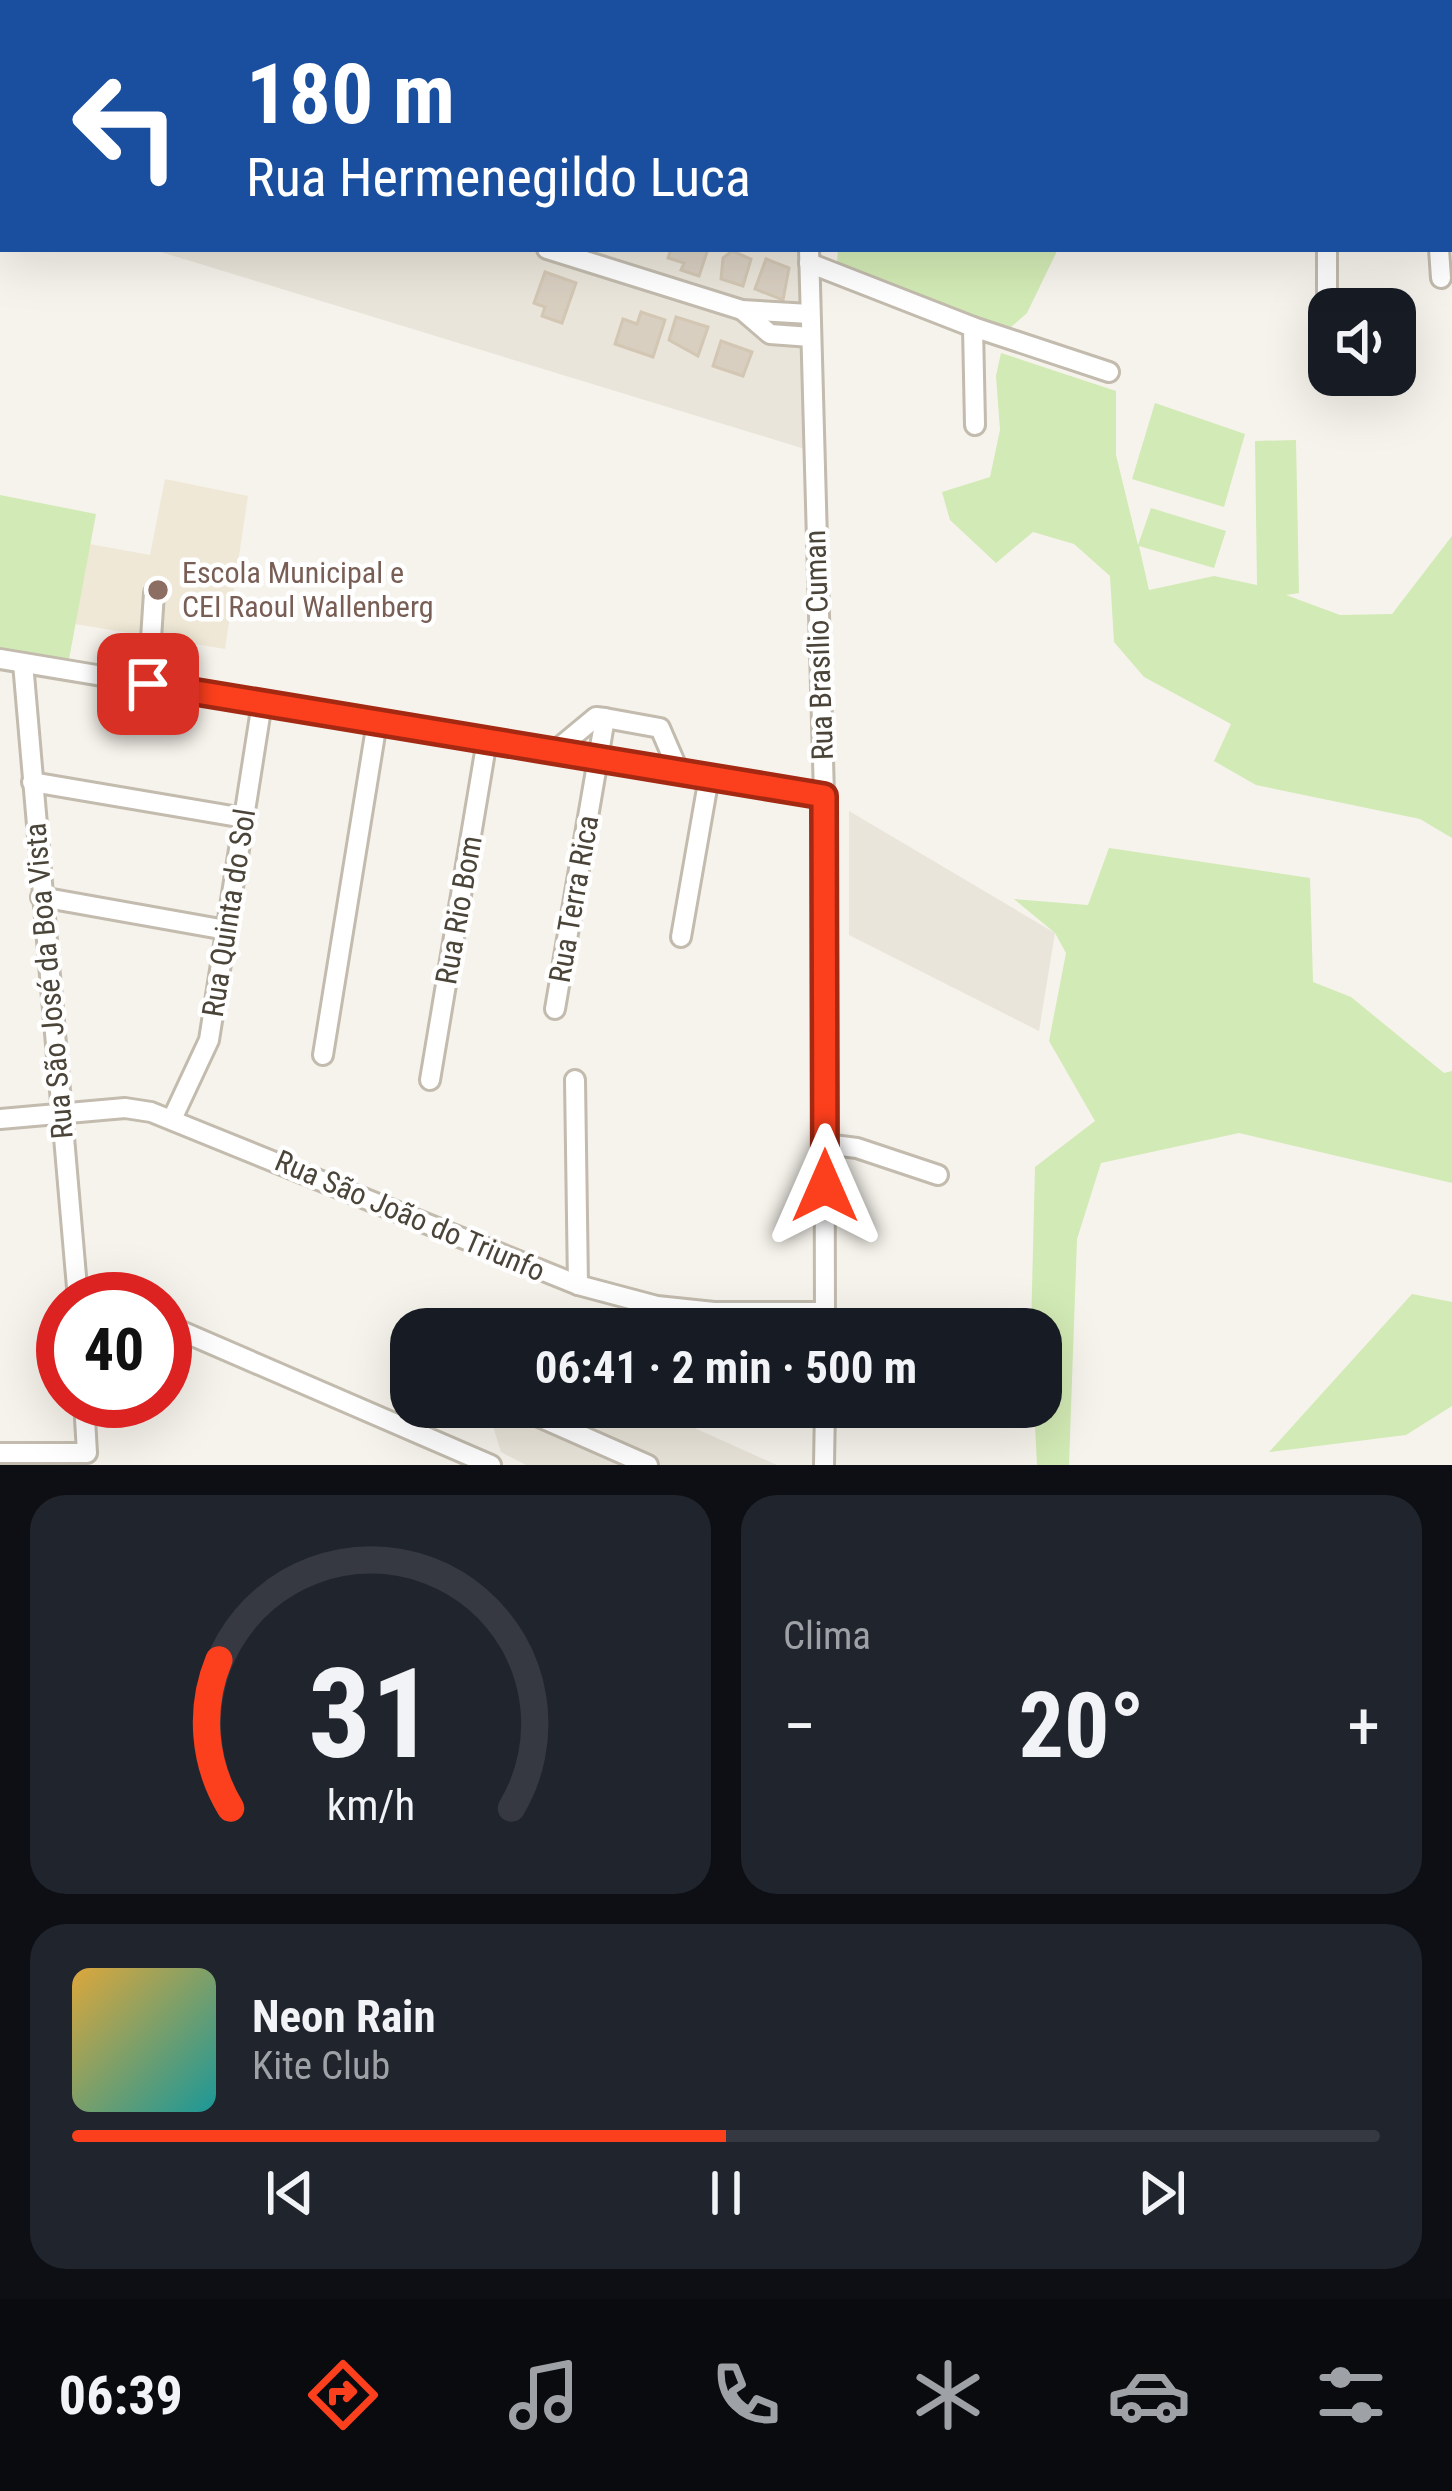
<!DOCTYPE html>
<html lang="pt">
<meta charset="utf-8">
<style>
:root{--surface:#171b24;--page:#20242c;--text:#f1f3f6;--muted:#9ea1a6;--line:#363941;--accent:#fc3f1d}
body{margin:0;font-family:"Roboto Condensed",sans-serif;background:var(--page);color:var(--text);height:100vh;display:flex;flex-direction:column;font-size:45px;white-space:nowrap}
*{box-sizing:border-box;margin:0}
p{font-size:39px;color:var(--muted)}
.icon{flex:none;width:66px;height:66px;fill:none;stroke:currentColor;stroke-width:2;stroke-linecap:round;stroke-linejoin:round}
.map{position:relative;height:1465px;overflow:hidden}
.details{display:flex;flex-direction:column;gap:30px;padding:30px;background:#0d0f14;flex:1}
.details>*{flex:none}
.hud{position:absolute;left:0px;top:0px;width:1452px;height:252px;box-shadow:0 12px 48px #0002;background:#1a4fa0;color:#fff;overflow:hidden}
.buttons{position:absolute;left:1308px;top:288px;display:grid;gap:24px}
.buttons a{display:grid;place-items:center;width:108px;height:108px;border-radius:24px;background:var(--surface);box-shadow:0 12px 48px #0002;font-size:60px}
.speed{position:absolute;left:36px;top:1272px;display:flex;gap:24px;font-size:60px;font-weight:700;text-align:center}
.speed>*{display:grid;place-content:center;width:156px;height:156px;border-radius:50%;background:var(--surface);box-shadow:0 12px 48px #0002;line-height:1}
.speed .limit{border:18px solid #d22;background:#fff;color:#111}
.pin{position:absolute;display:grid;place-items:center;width:102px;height:102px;color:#fff;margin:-51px;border-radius:24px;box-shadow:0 6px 18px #0006}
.me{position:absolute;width:132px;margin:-66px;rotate:0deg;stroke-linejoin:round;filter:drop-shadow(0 0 9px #0008)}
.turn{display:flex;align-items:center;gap:42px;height:252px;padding:0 48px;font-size:54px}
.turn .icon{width:156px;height:156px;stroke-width:2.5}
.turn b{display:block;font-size:84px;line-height:102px}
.big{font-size:90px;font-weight:700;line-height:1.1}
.details .tile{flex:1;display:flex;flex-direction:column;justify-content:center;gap:18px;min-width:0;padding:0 42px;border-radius:36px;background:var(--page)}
.details .dial{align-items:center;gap:0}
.dial svg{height:312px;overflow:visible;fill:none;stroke:var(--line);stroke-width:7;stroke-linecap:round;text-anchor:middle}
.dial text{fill:var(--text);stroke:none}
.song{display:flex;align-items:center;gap:36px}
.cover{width:144px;height:144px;border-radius:18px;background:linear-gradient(135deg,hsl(40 70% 55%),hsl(180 70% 35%))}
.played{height:12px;border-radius:6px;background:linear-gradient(90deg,var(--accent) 50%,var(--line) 50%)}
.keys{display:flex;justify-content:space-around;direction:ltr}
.heat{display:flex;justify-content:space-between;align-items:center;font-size:66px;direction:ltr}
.details .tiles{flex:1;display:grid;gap:30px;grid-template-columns:1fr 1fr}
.tile:last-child{grid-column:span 2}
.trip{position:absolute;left:390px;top:1308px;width:672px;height:120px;border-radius:36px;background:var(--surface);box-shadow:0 12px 48px #0002;font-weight:700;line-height:120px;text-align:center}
.tab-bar{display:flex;height:192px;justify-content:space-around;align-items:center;background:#090b0e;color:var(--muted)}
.tab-bar .icon{width:84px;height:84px}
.tab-bar .active{color:var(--accent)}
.tab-bar b{font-size:54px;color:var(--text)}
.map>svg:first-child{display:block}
.residential{fill:#eae5da}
.education{fill:#efe8d6}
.green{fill:#d2eab5}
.building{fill:#d8cfc1;stroke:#d3c7b4;stroke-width:3}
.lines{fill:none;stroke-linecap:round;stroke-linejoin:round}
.minor-casing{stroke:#c2bbae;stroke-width:24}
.highway-casing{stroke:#e0a43c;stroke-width:30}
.minor{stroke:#fff;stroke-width:18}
.highway{stroke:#ffcf6e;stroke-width:24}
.route-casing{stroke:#a42913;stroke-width:30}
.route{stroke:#fc3f1d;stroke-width:21}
.education-dot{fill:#8d6e63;stroke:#fff;stroke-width:4.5}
.labels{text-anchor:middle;stroke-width:9;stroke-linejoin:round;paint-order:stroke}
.education-label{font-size:30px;fill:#785e54;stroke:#fff;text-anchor:start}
.street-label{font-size:30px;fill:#4b4439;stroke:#fff}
</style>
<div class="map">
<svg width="1452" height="1465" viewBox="0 0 1452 1465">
<rect width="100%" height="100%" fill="#f6f3ec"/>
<g class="residential">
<path d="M151,249h640l6,2 8,198z"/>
<path d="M849,811l206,122 -16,98 -190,-96z"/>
<path d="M487,1407h161l129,58h-251l-25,-13z"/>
</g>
<path class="education" d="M165,479l83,17 -23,153 -150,-25 15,-80 60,11z"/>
<g class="green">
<path d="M838,249h220l-31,64 -16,14 -64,-17 -110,-48z"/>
<path d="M1001,353l115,38v64l22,90 13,-37 75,23 -12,37 -75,-22 10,44 65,-14 43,9 -2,-144 41,-1 3,153 -13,2 54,20 52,-1 60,-78v302l-32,-19 -164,-34 -42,-24 17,-37 -87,-47 -30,-35 -4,-66 -36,-32 -41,-12 -37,31 -46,-43 -8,-28 48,-15 10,-47 -4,-54z"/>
<path d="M1155,403l90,31 -21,73 -92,-28z"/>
<path d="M0,495l96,19 -27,145 -69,-11z"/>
<path d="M1109,848l201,30 3,104 38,15 93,76 8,-2v112l-213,-50 -138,30 -24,76 -8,226h-32l-3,-58h7v-78h-10l4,-162 60,-46 -46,-80 17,-88 -11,-20 -41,-34 74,6z"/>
<path d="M1412,1294l40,8v104l-46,29 -137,17z"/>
</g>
<g class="building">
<path d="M671,249h37l-9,27 -18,-6 3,-7 -16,-5z"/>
<path d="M732,251l19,8 -8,27 -22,-7 2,-21z"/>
<path d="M766,259l23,9 -6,32 -28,-11z"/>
<path d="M545,272l31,11 -14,40 -20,-7 3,-9 -11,-4z"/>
<path d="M641,312l24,8 -12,37 -38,-13 8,-25 14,5z"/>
<path d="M676,317l32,10 -10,29 -29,-16z"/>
<path d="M721,341l31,11 -9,24 -30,-10z"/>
</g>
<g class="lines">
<defs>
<g id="minor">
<path d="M801,0l1,3"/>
<path d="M1099,0l16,3"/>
<path d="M921,3l5,-3"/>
<path d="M1449,72l3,1"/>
<path d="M547,249l195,61 68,4"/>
<path d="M809,249l15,547 1,533"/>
<path d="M1439,249l2,29"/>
<path d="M809,263l164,64 136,45"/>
<path d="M1327,292v-43"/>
<path d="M742,310l28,24 41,3"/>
<path d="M973,327l2,98"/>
<path d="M0,659l824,137"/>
<path d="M23,663l55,636"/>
<path d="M148,684l6,-91"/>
<path d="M555,751l41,-34 9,1 55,10 19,44"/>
<path d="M32,782l212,36"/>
<path d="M41,897l185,33"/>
<path d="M681,937l28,-160"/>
<path d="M555,1009l50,-291"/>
<path d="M323,1055l54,-333"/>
<path d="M430,1080l57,-340"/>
<path d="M575,1080l3,205"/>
<path d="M173,1117l36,-77 53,-337"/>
<path d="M0,1119l125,-11 26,4 427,173 79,21 57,6h111"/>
<path d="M825,1144l32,4 81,27"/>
<path d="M77,1288l27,11"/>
<path d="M165,1324l326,141"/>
<path d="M530,1413l118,52"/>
<path d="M0,1453h87l-3,-52"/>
<path d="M824,1465l1,-58"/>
</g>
<g id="highway">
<path d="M1298,0l15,3"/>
<path d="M1449,30l3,1"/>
</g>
</defs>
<use href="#minor" class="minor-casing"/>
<use href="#highway" class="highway-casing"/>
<use href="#minor" class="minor"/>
<use href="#highway" class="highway"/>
</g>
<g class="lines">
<defs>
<path id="route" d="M148,684l676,112 1,390"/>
</defs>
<use href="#route" class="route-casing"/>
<use href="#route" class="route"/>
</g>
<circle class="education-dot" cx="158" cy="590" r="12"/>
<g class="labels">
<g class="education-label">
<text x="182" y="583">Escola Municipal e<tspan x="182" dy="34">CEI Raoul Wallenberg</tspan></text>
</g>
<g class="street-label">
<text transform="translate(819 645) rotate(-92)" y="10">Rua Brasílio Cuman</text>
<text transform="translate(574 899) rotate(-80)" y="10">Rua Terra Rica</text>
<text transform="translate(459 910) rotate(-80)" y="10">Rua Rio Bom</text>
<text transform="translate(229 913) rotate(-81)" y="10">Rua Quinta do Sol</text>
<text transform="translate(49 981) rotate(-95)" y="10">Rua São José da Boa Vista</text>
<text transform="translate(410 1216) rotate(23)" y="10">Rua São João do Triunfo</text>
</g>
</g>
</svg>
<div class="buttons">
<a><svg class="icon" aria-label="sound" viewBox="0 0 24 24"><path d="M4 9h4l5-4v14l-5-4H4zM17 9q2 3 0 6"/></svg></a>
</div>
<div class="speed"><div class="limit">40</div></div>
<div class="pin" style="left:148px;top:684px;background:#d93025"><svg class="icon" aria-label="arrive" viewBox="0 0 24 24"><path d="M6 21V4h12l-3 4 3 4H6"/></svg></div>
<svg class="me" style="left:825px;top:1186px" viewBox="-20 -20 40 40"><path d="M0-17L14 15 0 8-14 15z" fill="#fc3f1d" stroke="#fff" stroke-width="4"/></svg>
<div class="trip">06:41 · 2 min · 500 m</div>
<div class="hud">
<div class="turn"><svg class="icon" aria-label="left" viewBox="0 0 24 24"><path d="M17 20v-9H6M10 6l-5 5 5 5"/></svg><div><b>180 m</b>Rua Hermenegildo Luca</div></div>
</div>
</div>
<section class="details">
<div class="tiles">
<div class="tile dial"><svg viewBox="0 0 100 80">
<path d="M14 69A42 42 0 1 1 86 69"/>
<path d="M14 69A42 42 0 0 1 11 31" stroke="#fc3f1d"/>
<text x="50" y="56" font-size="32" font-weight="700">31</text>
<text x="50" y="72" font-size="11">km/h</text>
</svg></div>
<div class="tile"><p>Clima</p>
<div class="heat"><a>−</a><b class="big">20°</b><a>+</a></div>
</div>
<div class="tile">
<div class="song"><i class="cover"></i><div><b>Neon Rain</b><p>Kite Club</p></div></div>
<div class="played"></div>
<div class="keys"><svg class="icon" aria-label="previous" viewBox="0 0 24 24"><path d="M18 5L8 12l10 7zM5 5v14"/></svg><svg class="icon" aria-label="pause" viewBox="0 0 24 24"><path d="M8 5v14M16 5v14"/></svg><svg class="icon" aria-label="next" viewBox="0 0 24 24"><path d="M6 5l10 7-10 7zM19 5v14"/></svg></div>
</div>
</div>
</section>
<nav class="tab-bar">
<b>06:39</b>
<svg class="icon active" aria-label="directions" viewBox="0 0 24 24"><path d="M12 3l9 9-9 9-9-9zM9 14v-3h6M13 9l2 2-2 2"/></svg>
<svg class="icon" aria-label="music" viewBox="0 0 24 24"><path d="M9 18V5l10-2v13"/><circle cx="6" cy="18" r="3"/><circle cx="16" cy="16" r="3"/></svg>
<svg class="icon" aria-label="phone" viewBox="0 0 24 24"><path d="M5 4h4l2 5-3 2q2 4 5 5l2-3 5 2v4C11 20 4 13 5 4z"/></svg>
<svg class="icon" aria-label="climate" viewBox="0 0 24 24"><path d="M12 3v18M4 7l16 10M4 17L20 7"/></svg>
<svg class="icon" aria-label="car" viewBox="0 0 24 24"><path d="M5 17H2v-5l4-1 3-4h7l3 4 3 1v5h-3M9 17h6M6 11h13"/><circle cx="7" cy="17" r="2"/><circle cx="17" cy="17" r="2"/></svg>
<svg class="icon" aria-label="filters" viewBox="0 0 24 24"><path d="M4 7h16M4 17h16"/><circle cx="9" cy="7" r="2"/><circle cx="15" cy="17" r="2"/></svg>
</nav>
